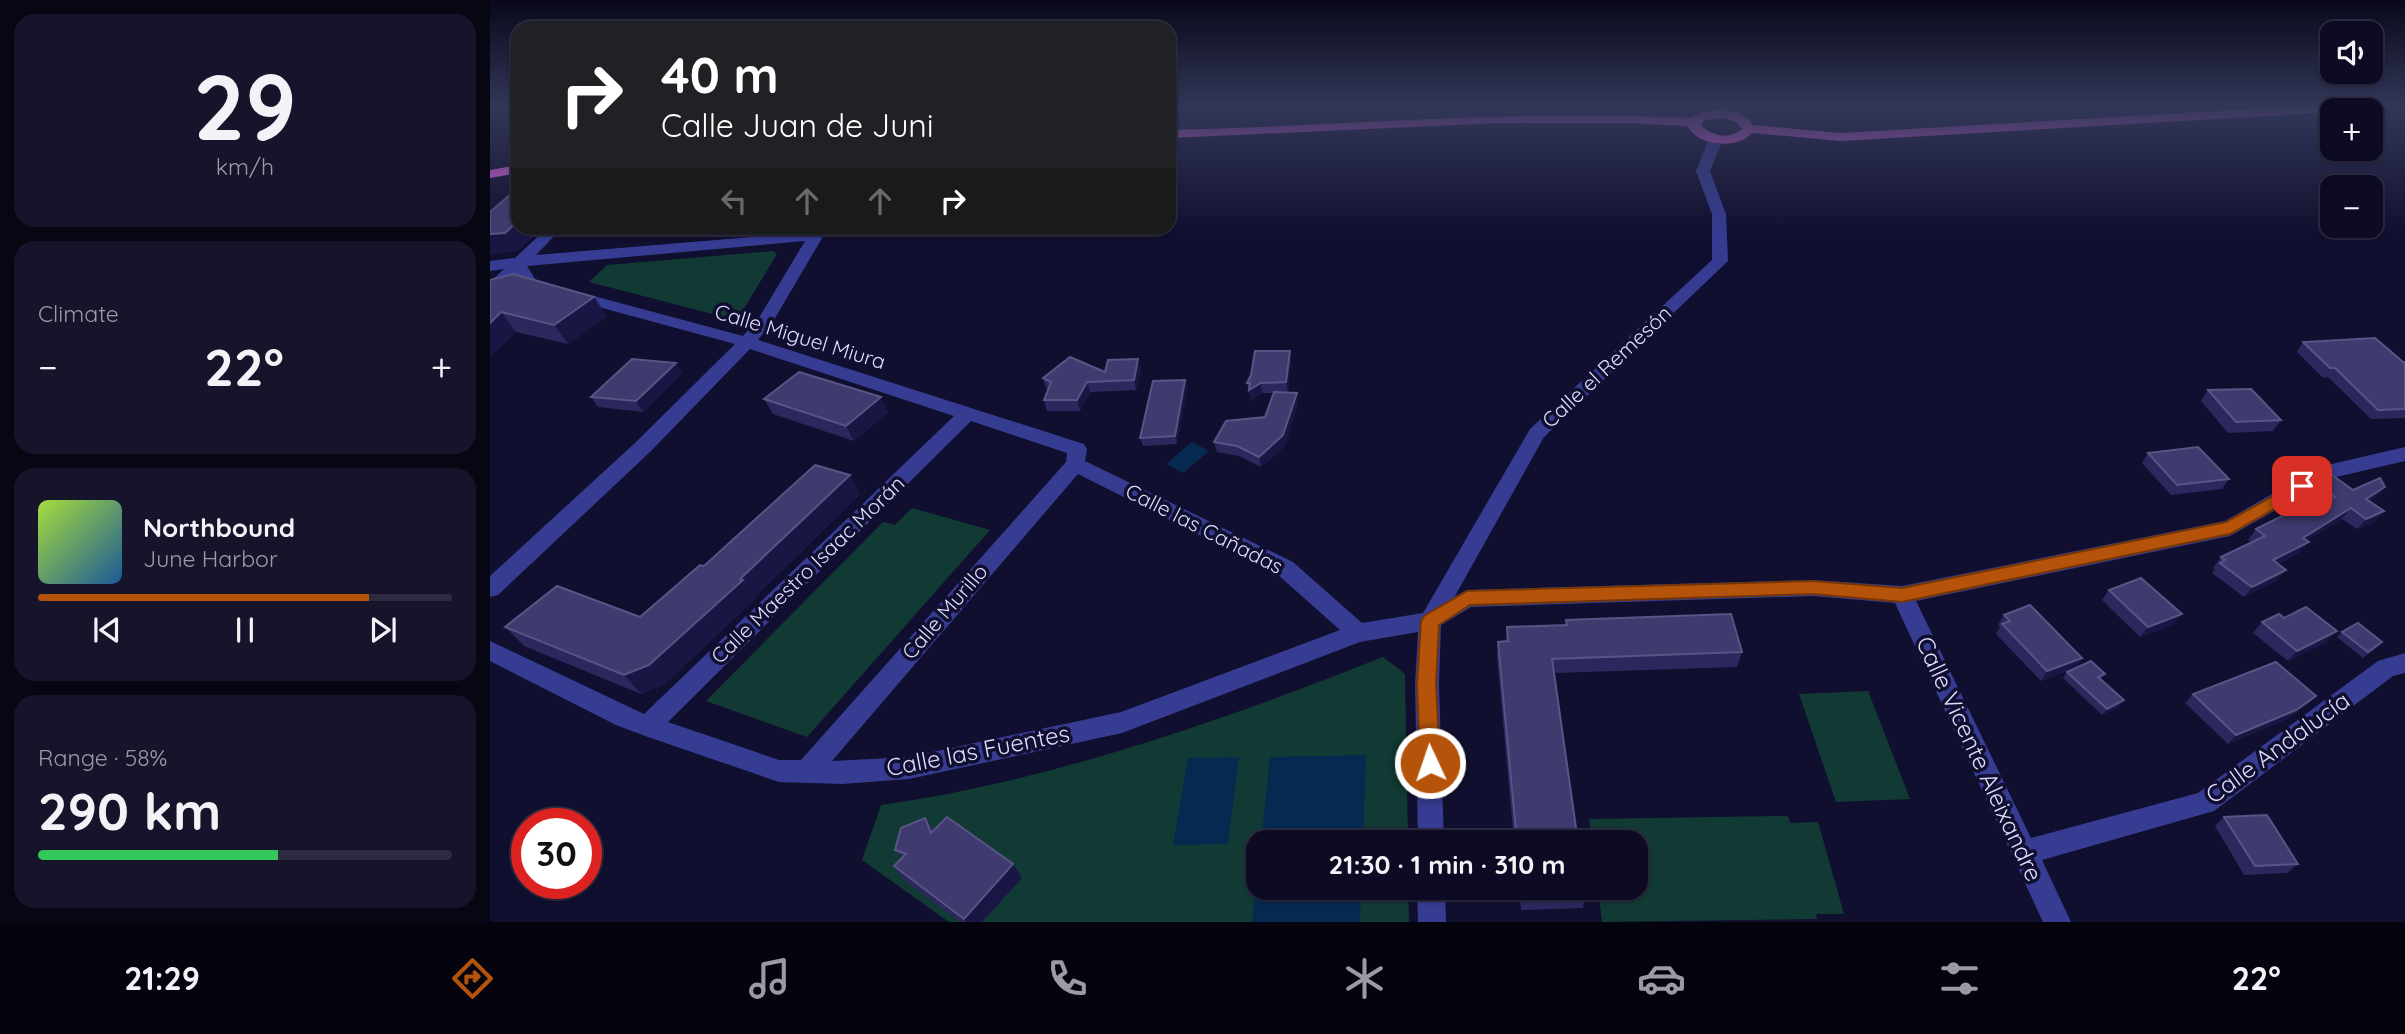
<!DOCTYPE html>
<meta charset="utf-8">
<style>
:root{--surface:#0d0b23;--page:#16142b;--text:#f1f3f6;--muted:#9a9ba6;--line:#2d2b41;--accent:#b45309}
body{margin:0;font-family:Quicksand,sans-serif;background:var(--page);color:var(--text);height:100vh;display:flex;flex-direction:column;font-size:26px;white-space:nowrap}
*{box-sizing:border-box;margin:0}
p{font-size:23px;color:var(--muted)}
.icon{flex:none;width:38px;height:38px;fill:none;stroke:currentColor;stroke-width:2;stroke-linecap:round;stroke-linejoin:round}
.map{position:relative;flex:1;overflow:hidden}
.drawer{display:flex;flex-direction:column;gap:14px;padding:14px;background:#070613;width:490px}
.drawer>*{flex:none}
.guide{position:absolute;left:21px;top:21px;width:665px;height:214px;border-radius:21px;box-shadow:0 2px 5px #0004,0 0 0 2px var(--line);background:#202124;color:#fff;overflow:hidden}
.buttons{position:absolute;left:1830px;top:21px;display:grid;gap:14px}
.buttons a{display:grid;place-items:center;width:63px;height:63px;border-radius:14px;background:var(--surface);box-shadow:0 2px 5px #0004,0 0 0 2px var(--line);font-size:35px}
.speed{position:absolute;left:21px;top:808px;display:flex;gap:14px;font-size:35px;font-weight:700;text-align:center}
.speed>*{display:grid;place-content:center;width:91px;height:91px;border-radius:50%;background:var(--surface);box-shadow:0 2px 5px #0004,0 0 0 2px var(--line);line-height:1}
.speed .limit{border:10px solid #d22;background:#fff;color:#111}
.pin{position:absolute;display:grid;place-items:center;width:60px;height:60px;color:#fff;margin:-30px;border-radius:14px;box-shadow:0 4px 10px #0006}
.me{position:absolute;width:77px;margin:-38px;rotate:357deg;stroke-linejoin:round;filter:drop-shadow(0 0 5px #0008)}
.turn{display:flex;align-items:center;gap:24px;height:147px;padding:0 35px;font-size:32px}
.turn .icon{width:91px;height:91px;stroke-width:2.5}
.turn b{display:block;font-size:49px;line-height:60px}
.lanes{display:flex;align-items:center;height:66px;padding:0 35px;background:#0003;justify-content:center;gap:35px;direction:ltr}
.lanes .off{opacity:.35}
.big{font-size:52px;font-weight:800;line-height:1.1}
.drawer .widget{flex:1;display:flex;flex-direction:column;justify-content:center;gap:10px;min-width:0;padding:0 24px;border-radius:21px;background:var(--page)}
.drawer .dial{align-items:center;gap:0}
.dial b{font-size:91px;line-height:1}
.song{display:flex;align-items:center;gap:21px}
.cover{width:84px;height:84px;border-radius:10px;background:linear-gradient(135deg,hsl(80 70% 55%),hsl(210 70% 35%))}
.played{height:7px;border-radius:4px;background:linear-gradient(90deg,var(--accent) 80%,var(--line) 80%)}
.keys{display:flex;justify-content:space-around;direction:ltr}
.heat{display:flex;justify-content:space-between;align-items:center;font-size:38px;direction:ltr}
.charge{height:10px;border-radius:5px;background:linear-gradient(90deg,#34c759 58%,var(--line) 0)}
.trip{position:absolute;left:756px;top:830px;width:402px;height:70px;border-radius:21px;background:var(--surface);box-shadow:0 2px 5px #0004,0 0 0 2px var(--line);font-weight:800;line-height:70px;text-align:center}
.tab-bar{display:flex;height:112px;justify-content:space-around;align-items:center;background:#05040e;color:var(--muted)}
.tab-bar .icon{width:49px;height:49px}
.tab-bar .selected{color:var(--accent)}
.tab-bar b{font-size:32px;color:var(--text)}
main{display:flex;flex:1;min-height:0}
.map>svg:first-child{display:block}
.green{fill:#123a34}
.water{fill:#062952}
.lines{fill:none;stroke-linecap:round;stroke-linejoin:round}
.minor{fill:#363c92;fill-rule:evenodd}
.trunk{fill:#da5edc;fill-rule:evenodd}
.wall{fill:#2c285e}
.shaded-wall{fill:#191644}
.building{fill:#3f3b6f;stroke:#585486;stroke-width:2}
.route{fill:#b45309;stroke:#753606;stroke-width:2}
.labels{text-anchor:middle;stroke-width:7;stroke-linejoin:round;paint-order:stroke}
.street-label{font-size:21px;fill:#deddff;stroke:#110f2f}
.near-street-label{font-size:24px;fill:#deddff;stroke:#110f2f}
</style>
<main>
<section class="drawer">
<div class="widget dial"><b>29</b><p>km/h</p></div>
<div class="widget"><p>Climate</p>
<div class="heat"><a>−</a><b class="big">22°</b><a>+</a></div>
</div>
<div class="widget">
<div class="song"><i class="cover"></i><div><b>Northbound</b><p>June Harbor</p></div></div>
<div class="played"></div>
<div class="keys"><svg class="icon" aria-label="previous" viewBox="0 0 24 24"><path d="M18 5L8 12l10 7zM5 5v14"/></svg><svg class="icon" aria-label="pause" viewBox="0 0 24 24"><path d="M8 5v14M16 5v14"/></svg><svg class="icon" aria-label="next" viewBox="0 0 24 24"><path d="M6 5l10 7-10 7zM19 5v14"/></svg></div>
</div>
<div class="widget"><p>Range · 58%</p><b class="big">290 km</b><div class="charge"></div></div>
</section>
<div class="map">
<svg width="1915" height="922" viewBox="0 0 1915 922">
<rect width="100%" height="100%" fill="#110f2f"/>
<g class="green">
<path d="M283,251l4,3 -37,61 -12,3 -139,-36 18,-17z"/>
<path d="M422,508l78,22 -183,207 -101,-36 177,-179 12,3z"/>
<path d="M893,657l22,17 3,168h-150v45h150l1,35h-460l-87,-62 19,-55c174,-25 340,-84 502,-148z"/>
<path d="M1378,691l42,108 -74,3 -37,-108z"/>
<path d="M1298,816l2,7 28,-1 26,92h-28l1,5 -215,3 -4,-35h38v-45h-44l-3,-23z"/>
</g>
<g class="water">
<path d="M702,442l17,9 -26,22 -17,-9z"/>
<path d="M876,755l-3,87h-102l9,-85z"/>
<path d="M749,757l-11,87 -55,1 15,-87z"/>
<path d="M768,866v21h103l-1,35h-108z"/>
</g>
<g class="lines">
<g class="minor">
<path d="M1234,106h13l-7,11 -5,1 -6,-4z"/>
<path d="M1226,135l7,4 -13,32 16,43 2,47 -184,176 -89,159 12,-6 346,-10 89,6 323,-65 94,-54 86,-20v14l-73,17 -102,58 -314,65 115,237 167,-45 180,-132 27,-8v20l-12,3 -179,135 -172,49 29,62h-28l-148,-319 -82,-7 -342,11 -30,18 -2,59 5,158h-26l-3,-158 3,-52 -58,10 -238,91 -213,46 -67,5 -63,-2 -131,-45 -32,-12 -126,-64v-20l154,73 310,-298 -204,-67 -100,103 -152,143 -8,2v-21l146,-134 99,-98 -166,-45 -2,-3 2,-3 6,-2 168,45 17,-20 45,-75 -278,25 10,16 15,4 2,3 -2,3 -6,2 -21,-6 -9,-14 -20,20 -6,2v-14l14,-13 -14,2v-10l25,-3 32,-30h15l-26,27 275,-23 3,-4h14l-53,90 -17,22 326,104 3,5 -2,12 208,101 69,61 61,-10 107,-184 182,-169v-46l-16,-43 13,-32zM481,421l96,32 -1,9 -265,298h-22l-111,-38zM588,474l199,100 63,56 -219,82 -212,45 -77,4z"/>
<path d="M927,887h28l1,35h-28z"/>
</g>
<g class="trunk">
<path d="M1812,106h71l-6,4 -526,31 -89,-8c-14,17 -56,13 -64,-7l-60,-3h-131l-328,15v-8c175,-4 348,-21 523,-12 10,-11 42,-10 54,-1 3,2 5,5 7,8l88,8zM1234,118l12,4 6,7c-13,11 -28,7 -41,-3l3,-6z"/>
<path d="M28,165v8l-28,5v-8z"/>
</g>
</g>
<g class="wall">
<path d="M0,280l117,36 -39,28 -52,-12 -26,25z"/>
<path d="M1813,342l102,20v56l-34,1 -43,-42 -5,1 -26,-26z"/>
<path d="M801,361l-3,31 10,11 -13,43 -24,21 -22,-11 -22,-4 -3,-10 51,-25 9,-24h-12l-11,8 -4,-18z"/>
<path d="M186,363l6,10 -39,39 -45,-5 -7,-10z"/>
<path d="M651,369l-5,21 -46,2 -10,19h-33l-3,-11 4,-11 -2,-1 -3,-10z"/>
<path d="M695,380l2,8 -10,56 -34,2 -3,-8z"/>
<path d="M1718,390l73,30 -8,11 -45,2 -27,-32z"/>
<path d="M274,399l124,13 -34,29 -81,-27z"/>
<path d="M1658,453l81,26 -7,10 -51,6 -29,-32z"/>
<path d="M360,475l10,19 -105,103 1,1 -91,86 -24,10 -117,-48 -19,-19 135,-10 64,-51z"/>
<path d="M1831,487l32,3 32,-3 -9,10 -6,4 5,21 -18,7 -15,-10 -35,21 2,2 -9,10 -22,12 -1,16 -33,17 -32,-24 3,-4 -2,-1 8,-11 30,-15 -3,-2 8,-11 64,-26 -7,-5z"/>
<path d="M1619,590l65,34 -34,13 -38,-37z"/>
<path d="M1514,615l78,43 -7,10 -34,13 -45,-47 4,-7 -2,-2z"/>
<path d="M1794,618l43,24 -39,19 -35,-28 9,-11z"/>
<path d="M1076,620l176,32 -5,15 -182,6 23,169h-64l-17,-185 1,-15 8,-1 1,-14 58,-2z"/>
<path d="M1852,632l40,10 -5,5 -14,11 -26,-21z"/>
<path d="M1577,672l38,2 -4,5 18,28 -17,8 -39,-37z"/>
<path d="M1703,694l123,2 -9,9 -20,14 -59,25 -43,-41z"/>
<path d="M1734,817l74,47 -11,9 -43,2 -29,-49z"/>
<path d="M435,818l9,13 88,47 -40,44h-22l-56,-42 -10,-14 8,-8 -7,-8z"/>
<path d="M1029,887h65l1,7 -2,14 -62,2z"/>
</g>
<g class="shaded-wall">
<path d="M28,221v7h26l-26,23 -28,4v-21z"/>
<path d="M104,297l13,19 -39,28 -14,-19z"/>
<path d="M11,312l15,20 -26,25v-34z"/>
<path d="M800,351l1,10 -3,32 -2,-11z"/>
<path d="M648,359l3,10 -5,21 -2,-10z"/>
<path d="M186,363l6,10 -39,39 -7,-11z"/>
<path d="M695,380l2,8 -10,56 -2,-8z"/>
<path d="M597,382l3,10 -10,19 -3,-11z"/>
<path d="M771,383l1,10 -11,8 -2,-11z"/>
<path d="M807,393l1,10 -13,43 -24,21 -2,-10z"/>
<path d="M391,397l7,15 -34,29 -8,-15z"/>
<path d="M360,475l10,19 -105,103 1,1 -91,86 -24,10 -17,-19 116,-96z"/>
<path d="M1895,487l-9,10 -19,12 9,-10z"/>
<path d="M1861,508l-9,11 -48,29 9,-10z"/>
<path d="M1894,511l-9,11 -18,7 9,-10z"/>
<path d="M1819,542l-9,10 -35,18 8,-10z"/>
<path d="M1796,570l-9,10 -33,17 8,-10z"/>
<path d="M1692,614l-8,10 -34,13 8,-10z"/>
<path d="M1847,631l-10,11 -39,19 9,-10z"/>
<path d="M1592,658l-7,10 -34,13 6,-10z"/>
<path d="M1826,696l-9,9 -20,14 -59,25 8,-9z"/>
<path d="M1634,700l-5,7 -17,8 5,-6z"/>
<path d="M523,864l9,14 -40,44h-16l-2,-3z"/>
</g>
<g class="building">
<path d="M28,188v33l-13,12 -15,1v-22z"/>
<path d="M23,274l81,23 -40,28 -53,-13 -11,11v-43z"/>
<path d="M1885,338l28,24h2v47l-27,1 -43,-42h-5l-27,-26z"/>
<path d="M765,351h35l-4,31 -25,1 -12,7 1,-7h-3l4,-8z"/>
<path d="M580,357l35,15 3,-12 30,-1 -4,21 -47,2 -10,18h-33l7,-18 -8,-4z"/>
<path d="M142,359l44,4 -40,38 -45,-4z"/>
<path d="M309,372l82,25 -35,29 -82,-27z"/>
<path d="M695,380l-10,56 -35,2 13,-57z"/>
<path d="M1761,389l30,31 -45,2 -28,-32z"/>
<path d="M784,392l23,1 -14,42 -24,22 -22,-11 -23,-4 12,-21 39,-4z"/>
<path d="M1708,447l31,32 -52,6 -29,-32z"/>
<path d="M325,465l35,10 -110,104 3,1 -94,85 -25,10 -119,-48 52,-41 83,31 60,-52 4,1z"/>
<path d="M1842,475l21,15 27,-12 5,9 -19,12 18,12 -18,8 -15,-11 -48,30 6,4 -36,18 13,10 -34,17 -32,-24 5,-3 -4,-3 44,-21 -9,-7 44,-22 4,3 31,-13 -14,-10z"/>
<path d="M1651,578l41,36 -34,13 -39,-37z"/>
<path d="M1540,605l52,53 -35,13 -45,-47 8,-3 -6,-6z"/>
<path d="M1816,607l31,24 -40,20 -35,-29 17,-8 5,4z"/>
<path d="M1241,614l11,38 -190,7 26,183h-61l-19,-200 10,-1 -1,-14 60,-2 -1,-5z"/>
<path d="M1868,623l24,19 -14,10 -26,-20z"/>
<path d="M1601,661l14,13 -7,3 26,23 -17,9 -40,-37z"/>
<path d="M1786,662l40,34 -20,14 -60,25 -43,-41z"/>
<path d="M1777,815l31,49 -43,2 -31,-49z"/>
<path d="M457,817l66,47 -49,55 -70,-53 12,-12 -11,-4 6,-22 24,-10 6,15z"/>
<path d="M1031,887h63l1,7 -63,3z"/>
</g>
<linearGradient id="sky" x2="0" y2="1"><stop stop-color="#09081a"/><stop offset="0.45" stop-color="#323758"/><stop offset="1" stop-color="#323758" stop-opacity="0"/></linearGradient>
<rect width="1915" height="235" fill="url(#sky)"/>
<path class="route" d="M1812,480l6,2 2,4 -2,4 -78,44 -328,68 -89,-8 -343,11 -31,20 -3,59 4,79 -3,7 -7,2 -7,-2 -3,-7 -3,-79 4,-63 3,-5 43,-25 346,-10 89,7 324,-66z"/>
<g class="labels">
<g class="street-label">
<text transform="translate(310 337) rotate(17)" y="7">Calle Miguel Miura</text>
<text transform="translate(1117 367) rotate(-43)" y="7">Calle el Remesón</text>
<text transform="translate(714 529) rotate(27)" y="7">Calle las Cañadas</text>
<text transform="translate(318 570) rotate(-44)" y="7">Calle Maestro Isaac Morán</text>
<text transform="translate(455 612) rotate(-49)" y="7">Calle Murillo</text>
</g>
<g class="near-street-label">
<text transform="translate(1788 748) rotate(-36)" y="8">Calle Andalucía</text>
<text transform="translate(488 751) rotate(-11)" y="8">Calle las Fuentes</text>
<text transform="translate(1489 759) rotate(65)" y="8">Calle Vicente Aleixandre</text>
</g>
</g>
</svg>
<div class="buttons">
<a><svg class="icon" aria-label="sound" viewBox="0 0 24 24"><path d="M4 9h4l5-4v14l-5-4H4zM17 9q2 3 0 6"/></svg></a>
<a>+</a>
<a>−</a>
</div>
<div class="speed"><div class="limit">30</div></div>
<div class="pin" style="left:1812px;top:486px;background:#d93025"><svg class="icon" aria-label="arrive" viewBox="0 0 24 24"><path d="M6 21V4h12l-3 4 3 4H6"/></svg></div>
<svg class="me" style="left:940px;top:763px" viewBox="-20 -20 40 40"><circle r="17" fill="#b45309" stroke="#fff" stroke-width="3"/><path d="M0-11L8 9 0 5-8 9z" fill="#fff"/></svg>
<div class="trip">21:30 · 1 min · 310 m</div>
<div class="guide">
<div class="turn"><svg class="icon" aria-label="right" viewBox="0 0 24 24"><path d="M7 20v-9h11M14 6l5 5-5 5"/></svg><div><b>40 m</b>Calle Juan de Juni</div></div>
<div class="lanes"><svg class="icon off" aria-label="left" viewBox="0 0 24 24"><path d="M17 20v-9H6M10 6l-5 5 5 5"/></svg><svg class="icon off" aria-label="ahead" viewBox="0 0 24 24"><path d="M12 20V5M6 11l6-6 6 6"/></svg><svg class="icon off" aria-label="ahead" viewBox="0 0 24 24"><path d="M12 20V5M6 11l6-6 6 6"/></svg><svg class="icon" aria-label="right" viewBox="0 0 24 24"><path d="M7 20v-9h11M14 6l5 5-5 5"/></svg></div>
</div>
</div>
</main>
<nav class="tab-bar">
<b>21:29</b>
<svg class="icon selected" aria-label="directions" viewBox="0 0 24 24"><path d="M12 3l9 9-9 9-9-9zM9 14v-3h6M13 9l2 2-2 2"/></svg>
<svg class="icon" aria-label="music" viewBox="0 0 24 24"><path d="M9 18V5l10-2v13"/><circle cx="6" cy="18" r="3"/><circle cx="16" cy="16" r="3"/></svg>
<svg class="icon" aria-label="phone" viewBox="0 0 24 24"><path d="M5 4h4l2 5-3 2q2 4 5 5l2-3 5 2v4C11 20 4 13 5 4z"/></svg>
<svg class="icon" aria-label="climate" viewBox="0 0 24 24"><path d="M12 3v18M4 7l16 10M4 17L20 7"/></svg>
<svg class="icon" aria-label="car" viewBox="0 0 24 24"><path d="M5 17H2v-5l4-1 3-4h7l3 4 3 1v5h-3M9 17h6M6 11h13"/><circle cx="7" cy="17" r="2"/><circle cx="17" cy="17" r="2"/></svg>
<svg class="icon" aria-label="filters" viewBox="0 0 24 24"><path d="M4 7h16M4 17h16"/><circle cx="9" cy="7" r="2"/><circle cx="15" cy="17" r="2"/></svg>
<b>22°</b>
</nav>
